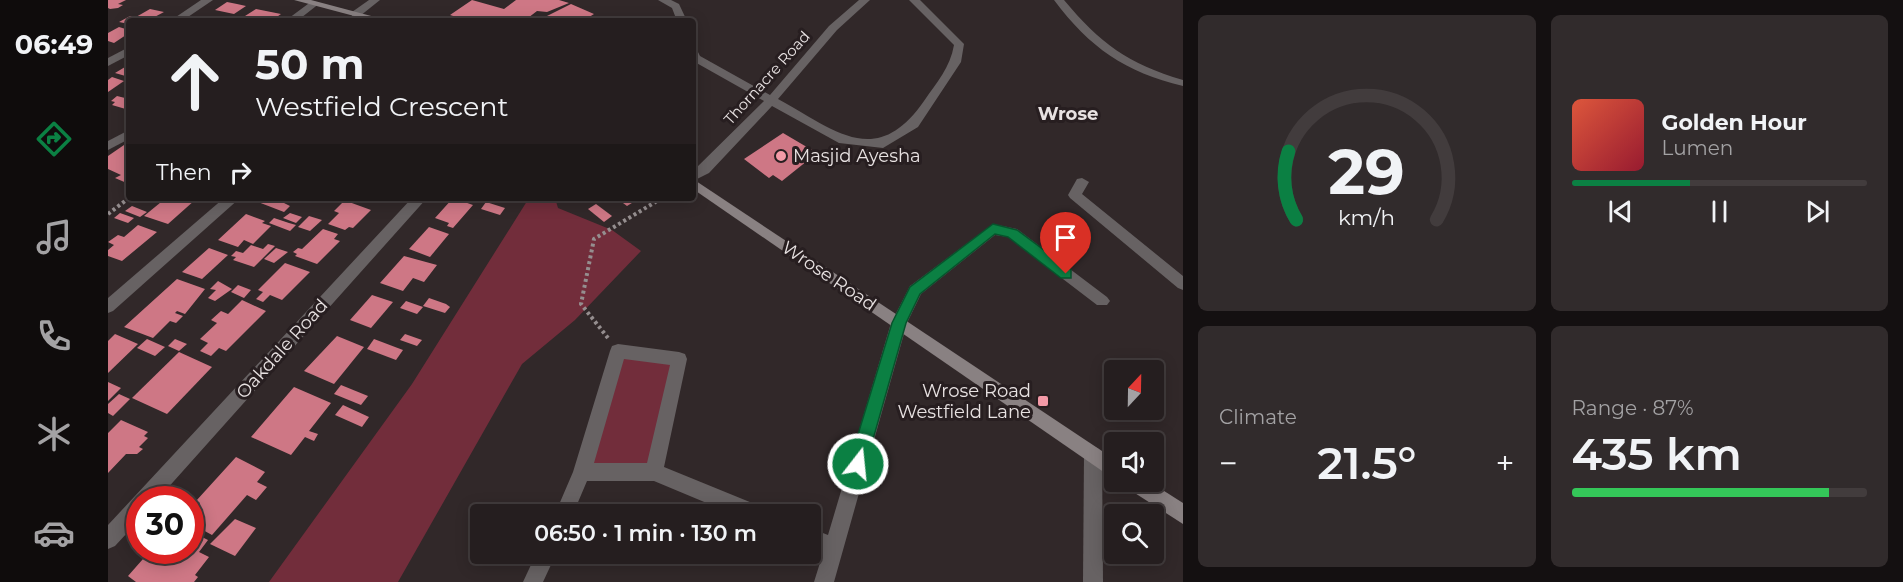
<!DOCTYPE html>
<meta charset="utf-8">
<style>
:root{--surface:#251e1f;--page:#312b2c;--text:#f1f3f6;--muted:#a3a2a4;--line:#423c3d;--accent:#0b8043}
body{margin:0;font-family:Montserrat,sans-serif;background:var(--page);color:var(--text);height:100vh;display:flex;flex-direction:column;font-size:22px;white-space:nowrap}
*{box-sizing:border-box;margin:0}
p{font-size:20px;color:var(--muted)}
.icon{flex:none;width:33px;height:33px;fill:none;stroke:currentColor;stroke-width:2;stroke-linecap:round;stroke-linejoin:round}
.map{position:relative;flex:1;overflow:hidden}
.sheet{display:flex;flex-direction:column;gap:15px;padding:15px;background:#141011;width:720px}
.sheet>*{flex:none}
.hud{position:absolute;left:18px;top:18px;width:570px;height:183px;border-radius:6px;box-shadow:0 3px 15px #0003,0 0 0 2px var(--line);background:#251e1f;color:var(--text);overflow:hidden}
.needle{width:39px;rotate:22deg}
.fabs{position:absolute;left:996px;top:360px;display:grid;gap:12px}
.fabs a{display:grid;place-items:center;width:60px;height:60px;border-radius:6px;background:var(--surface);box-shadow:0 3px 15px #0003,0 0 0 2px var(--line);font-size:30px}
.speed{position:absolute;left:18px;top:486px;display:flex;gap:12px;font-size:30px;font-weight:700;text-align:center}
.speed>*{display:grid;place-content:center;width:78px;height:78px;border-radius:50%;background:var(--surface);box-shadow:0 3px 15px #0003,0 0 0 2px var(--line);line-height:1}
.speed .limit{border:9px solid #d22;background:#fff;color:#111}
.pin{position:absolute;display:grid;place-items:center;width:51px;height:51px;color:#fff;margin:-62px -26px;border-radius:50% 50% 50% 0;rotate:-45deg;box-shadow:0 0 6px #0007}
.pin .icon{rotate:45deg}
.me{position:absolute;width:66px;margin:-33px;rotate:16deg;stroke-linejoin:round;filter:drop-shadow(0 0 4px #0008)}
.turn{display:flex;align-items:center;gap:21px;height:126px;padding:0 30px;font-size:27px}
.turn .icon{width:78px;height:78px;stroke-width:2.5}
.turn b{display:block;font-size:42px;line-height:51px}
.then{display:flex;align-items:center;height:57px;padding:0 30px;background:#0003;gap:12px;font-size:22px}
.big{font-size:45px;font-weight:600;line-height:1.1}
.sheet .tile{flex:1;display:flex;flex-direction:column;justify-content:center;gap:9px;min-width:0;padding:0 21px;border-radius:9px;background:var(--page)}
.sheet .dial{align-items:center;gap:0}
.dial svg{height:156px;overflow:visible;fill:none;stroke:var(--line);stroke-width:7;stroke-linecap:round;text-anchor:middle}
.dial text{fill:var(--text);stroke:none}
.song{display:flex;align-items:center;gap:18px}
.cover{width:72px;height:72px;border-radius:9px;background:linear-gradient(135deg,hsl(10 70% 55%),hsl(350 70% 35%))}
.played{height:6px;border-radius:3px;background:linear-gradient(90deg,var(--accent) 40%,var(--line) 40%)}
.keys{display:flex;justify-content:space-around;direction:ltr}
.heat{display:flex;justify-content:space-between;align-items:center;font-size:33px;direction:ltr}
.charge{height:9px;border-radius:4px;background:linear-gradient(90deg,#34c759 87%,var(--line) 0)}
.sheet .tiles{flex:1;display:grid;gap:15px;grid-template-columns:repeat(2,1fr)}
.trip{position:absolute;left:362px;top:504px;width:351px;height:60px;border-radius:6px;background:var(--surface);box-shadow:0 3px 15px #0003,0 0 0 2px var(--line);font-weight:600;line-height:60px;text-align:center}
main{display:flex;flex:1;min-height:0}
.tab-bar{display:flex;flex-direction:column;width:108px;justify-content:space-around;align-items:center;background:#0f0c0c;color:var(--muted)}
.tab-bar .icon{width:42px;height:42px}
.tab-bar .selected{color:var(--accent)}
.tab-bar b{font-size:27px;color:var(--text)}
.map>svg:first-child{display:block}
.green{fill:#722d3b}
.building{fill:#ce7785}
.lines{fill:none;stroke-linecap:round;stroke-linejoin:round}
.path{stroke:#958e8f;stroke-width:4;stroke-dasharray:3 3;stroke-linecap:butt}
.street{fill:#676263;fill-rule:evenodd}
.secondary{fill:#898182;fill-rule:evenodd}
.route{fill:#0b8043;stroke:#07532c;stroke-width:1.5}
.poi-dot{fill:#f39aa7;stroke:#271e20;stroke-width:2}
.labels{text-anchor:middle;stroke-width:6;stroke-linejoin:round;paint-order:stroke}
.far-street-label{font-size:15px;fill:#e8e2e2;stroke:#271e20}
.far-quarter-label{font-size:18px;font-weight:bold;fill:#e8e2e2;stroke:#271e20}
.poi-label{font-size:18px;fill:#e8e2e2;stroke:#271e20;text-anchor:start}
.street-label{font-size:18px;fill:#e8e2e2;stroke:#271e20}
</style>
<main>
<nav class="tab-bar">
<b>06:49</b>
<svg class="icon selected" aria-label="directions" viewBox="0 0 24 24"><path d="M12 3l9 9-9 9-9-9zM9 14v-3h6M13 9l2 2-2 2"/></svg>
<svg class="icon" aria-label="music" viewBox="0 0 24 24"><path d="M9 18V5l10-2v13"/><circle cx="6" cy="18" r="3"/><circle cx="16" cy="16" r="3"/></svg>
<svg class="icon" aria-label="phone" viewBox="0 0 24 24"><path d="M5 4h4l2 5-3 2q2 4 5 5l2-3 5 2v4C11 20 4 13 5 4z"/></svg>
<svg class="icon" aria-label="climate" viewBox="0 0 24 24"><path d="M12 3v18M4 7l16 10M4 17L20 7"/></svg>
<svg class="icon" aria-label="car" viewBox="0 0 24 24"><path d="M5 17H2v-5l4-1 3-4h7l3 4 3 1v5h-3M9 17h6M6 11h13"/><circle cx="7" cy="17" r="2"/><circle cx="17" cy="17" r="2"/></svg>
</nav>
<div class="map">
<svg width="1075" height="582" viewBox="0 0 1075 582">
<rect width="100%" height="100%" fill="#312829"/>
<g class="green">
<path d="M421,198h26l3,10 54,22 29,21 -66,69 -53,44 -124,218h-129l143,-198z"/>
<path d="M513,356l53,6 -24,104 -60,-1z"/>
</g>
<g class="building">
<path d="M0,0h18l-8,4 5,1 -5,3 -8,1 -2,-1z"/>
<path d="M364,0l32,9 12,-9h43l10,3 -22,9 -10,-1 -13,10h-55l-19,-6z"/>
<path d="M119,2l10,2 9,2 -12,8 -19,-4z"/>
<path d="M463,4l23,10 -8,5 4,2h-53z"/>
<path d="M42,9l14,3 -17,9h-18v3l-10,-2 11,-6 6,1z"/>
<path d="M148,9l25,5 -10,7h-20l4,-3 -10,-2z"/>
<path d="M11,27l10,3v3l-15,10 -6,-2v-8z"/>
<path d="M21,64v13l-14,-4 10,-6z"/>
<path d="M4,77l12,4 -16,11v-12z"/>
<path d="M9,96l12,3v11l-17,-5 3,-3 -4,-1z"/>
<path d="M675,133l34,20 -35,28 -9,-6 -4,3 -25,-19z"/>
<path d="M21,144v26l-5,3 5,2v9l-14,-6 6,-3 -13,-6v-13l16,-11z"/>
<path d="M58,198h21l8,2 -27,24 -24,-8z"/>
<path d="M155,198h26l-5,5 6,3 -6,6 -26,-10z"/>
<path d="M345,198l20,7 -20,23 -6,-2 2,-3 -14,-5z"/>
<path d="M498,198h34l-13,8 -8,-6 -6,3z"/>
<path d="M235,202h6l22,8 -18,18 -4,-1 -4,3 -17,-6 11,-11 -5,-2z"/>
<path d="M378,202l19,6 -5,7 -19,-6z"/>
<path d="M488,204l16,12 -8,6 -16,-13z"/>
<path d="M24,206l15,6 -7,5 -15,-6z"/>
<path d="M12,213l14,5 -6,5 -14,-5z"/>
<path d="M182,213l12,4 -6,6 -13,-5z"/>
<path d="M138,214l19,7 -3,2 9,3 -18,18 -9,-4 -6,7 -20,-7z"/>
<path d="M201,216l13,4 -12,11 -12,-4z"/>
<path d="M166,218l15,5 7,2 -6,6 -21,-8z"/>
<path d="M30,225l19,7 -35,29 -14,-5v-6l6,-5 -6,-3 10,-7 6,2z"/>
<path d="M321,227l20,7 -19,23 -21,-8z"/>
<path d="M215,229l15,5 -4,5 6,2 -23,23 -22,-8 2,-2 -4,-2 5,-4 4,1z"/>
<path d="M160,244l7,2 -21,21 -21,-7 3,-3 -5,-1 5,-5 7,2 8,-8 12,4z"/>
<path d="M101,248l19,7 -26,24 -20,-7z"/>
<path d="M168,248l12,4 -14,11 -10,-4z"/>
<path d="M296,256l33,9 -13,17 -11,-4 -10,13 -23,-8z"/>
<path d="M177,263l25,9 -28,28 -12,-5 -7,7 -7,-3 7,-7 -5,-2z"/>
<path d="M69,279l28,10 -20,25 -8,-3 -2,2 8,3 -7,7 -6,-2 -17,17 -29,-11z"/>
<path d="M110,281l14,8 -17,12 -7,-3 8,-8 -6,-1z"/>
<path d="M130,285l13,5 -7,8 -13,-6z"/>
<path d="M264,295l21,7 -22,26 -21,-8z"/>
<path d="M321,298l17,6 4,3 -5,6 -22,-7z"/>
<path d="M134,300l24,11 -40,40 -7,-3 -8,8 -11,-5 8,-8 -8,-4 17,-16 -6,-3 10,-9 7,3z"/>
<path d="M298,301l17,6 -6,7 -17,-6z"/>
<path d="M7,334l23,10 -30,29v-32z"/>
<path d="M297,334l17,6 -5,6 -17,-6z"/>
<path d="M229,336l27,11 -30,37 -30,-13z"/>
<path d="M39,339l18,8 -10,9 -18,-8z"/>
<path d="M67,339l12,5 -8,7 -11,-5z"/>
<path d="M266,339l29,11 -7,10 -29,-11z"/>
<path d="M71,352l33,15 -45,47 -35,-16z"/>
<path d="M0,382l13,6 -13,13z"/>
<path d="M233,385l27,11 -7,9 -27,-11z"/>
<path d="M186,387l37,16 -22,28 9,3 -4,7 -9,-4 -14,18 -40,-18z"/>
<path d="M11,394l11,5 -17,17 -5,-3v-9z"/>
<path d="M235,405l26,12 -7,10 -27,-12z"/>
<path d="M13,420l27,12 -4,4 4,2 -9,9 4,2 -6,5h-11l-18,19v-40z"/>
<path d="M128,457l29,15 -8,10 10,5 -11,13 -9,-5 -35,40 -22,-12v-9l10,-11 -4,-2z"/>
<path d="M127,519l21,9 -21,28 -25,-12z"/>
<path d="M82,531l18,9 -9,12 10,5 -14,18 3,2 -4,5h-58l-8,-6 22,-25 4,2 3,-3h33z"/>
</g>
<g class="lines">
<g class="path">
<path d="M0,214l21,-16"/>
<path d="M500,338l-27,-34 13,-65 68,-41"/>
</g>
<g class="street">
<path d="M93,0h12l-31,21h-12z"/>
<path d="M261,0h11l-20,16h-8v-4z"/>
<path d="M550,0h13l8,4 8,17h-10l-5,-13z"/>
<path d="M751,0h11l-33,30 -59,69c57,31 98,71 146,2 13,-19 26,-33 30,-56l-45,-45h11l44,44 -3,18 -43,65 -35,21 -44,-5 -67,-37 -63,67 -16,8v-10l71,-70 -71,-40v-12l4,1 3,6 70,39 59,-69z"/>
<path d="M946,0h10c36,43 64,64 119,80v6c-58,-14 -93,-38 -129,-86z"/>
<path d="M204,1l8,2 -23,18h-12z"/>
<path d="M21,47v8l-21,11v-8z"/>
<path d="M21,130v9l-21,11v-9z"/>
<path d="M974,178l7,4 -7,12 101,82v14l-5,-2 -108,-90 -2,-3 9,-16z"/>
<path d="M116,198h16l-127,113 -5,2v-15z"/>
<path d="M304,198h15l-270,302h-17v19l-25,27 -7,3v-24z"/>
<path d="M885,224l24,5 90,68 3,4 -3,4h-10l-89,-68 -13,-2 -74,59 -14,29 -73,259h-20l9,-29 -13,-5v-20l18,7 63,-212 17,-33 2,-4z"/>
<path d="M510,344l61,8 6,2 2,5 -23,108 98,40 2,7h-31l-79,-33h-67l-14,33h-18l18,-42 37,-121 2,-5zM516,359l46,6 -23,98h-53z"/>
<path d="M985,446l6,3 3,6 1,127h-20l1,-127 3,-6z"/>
<path d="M428,554h20l-13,28h-20z"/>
</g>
<g class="secondary">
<path d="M186,0h17l79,21h-17z"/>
<path d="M585,179l421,280v19l-6,-3 -415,-286z"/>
<path d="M1017,482h25l33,21v21l-56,-36z"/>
</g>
</g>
<path class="route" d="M885,224l24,6 54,40v8h-10l-53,-41 -13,-3 -75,60 -14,29 -40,141 -3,5 -5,3 -6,-3 -3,-5 43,-141 18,-36z"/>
<g class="poi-dot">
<circle cx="673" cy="156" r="6"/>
<rect x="929" y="395" width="12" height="12" rx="3"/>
</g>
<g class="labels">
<g class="far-street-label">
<text transform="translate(659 78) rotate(-48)" y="5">Thornacre Road</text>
</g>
<g class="far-quarter-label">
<text x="960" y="120">Wrose</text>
</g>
<g class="poi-label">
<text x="685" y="162">Masjid Ayesha</text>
<text x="923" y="397" text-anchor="end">Wrose Road<tspan x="923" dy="21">Westfield Lane</tspan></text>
</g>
<g class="street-label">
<text transform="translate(721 276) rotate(34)" y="6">Wrose Road</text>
<text transform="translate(174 349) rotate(-48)" y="6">Oakdale Road</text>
</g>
</g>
</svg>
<div class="fabs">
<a><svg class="needle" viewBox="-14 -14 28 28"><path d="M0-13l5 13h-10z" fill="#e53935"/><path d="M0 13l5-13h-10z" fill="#a3a2a4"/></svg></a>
<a><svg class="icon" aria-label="sound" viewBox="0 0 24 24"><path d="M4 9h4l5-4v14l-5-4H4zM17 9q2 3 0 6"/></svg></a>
<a><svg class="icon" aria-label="search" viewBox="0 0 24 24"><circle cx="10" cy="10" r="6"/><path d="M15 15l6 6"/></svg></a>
</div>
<div class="speed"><div class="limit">30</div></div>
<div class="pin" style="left:958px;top:274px;background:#d93025"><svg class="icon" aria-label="arrive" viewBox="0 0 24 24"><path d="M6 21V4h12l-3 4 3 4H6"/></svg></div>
<svg class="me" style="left:750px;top:464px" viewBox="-20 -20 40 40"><circle r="17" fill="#0b8043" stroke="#fff" stroke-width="3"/><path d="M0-11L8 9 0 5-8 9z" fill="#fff"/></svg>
<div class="trip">06:50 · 1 min · 130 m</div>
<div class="hud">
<div class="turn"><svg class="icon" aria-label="ahead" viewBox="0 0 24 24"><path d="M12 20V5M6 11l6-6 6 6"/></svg><div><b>50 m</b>Westfield Crescent</div></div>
<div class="then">Then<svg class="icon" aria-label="right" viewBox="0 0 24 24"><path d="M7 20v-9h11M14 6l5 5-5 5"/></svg></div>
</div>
</div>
<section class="sheet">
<div class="tiles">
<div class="tile dial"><svg viewBox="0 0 100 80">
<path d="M14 69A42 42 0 1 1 86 69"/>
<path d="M14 69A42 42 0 0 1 10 34" stroke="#0b8043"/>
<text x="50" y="56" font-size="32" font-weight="700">29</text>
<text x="50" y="72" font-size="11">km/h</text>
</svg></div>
<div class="tile">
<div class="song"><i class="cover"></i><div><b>Golden Hour</b><p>Lumen</p></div></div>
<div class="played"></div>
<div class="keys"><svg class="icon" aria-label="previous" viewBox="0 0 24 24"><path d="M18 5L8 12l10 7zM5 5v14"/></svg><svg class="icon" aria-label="pause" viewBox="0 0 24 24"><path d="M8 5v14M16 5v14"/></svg><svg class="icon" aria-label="next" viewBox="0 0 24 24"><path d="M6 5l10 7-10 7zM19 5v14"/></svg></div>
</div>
<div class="tile"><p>Climate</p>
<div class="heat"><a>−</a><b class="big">21.5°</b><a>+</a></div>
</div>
<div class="tile"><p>Range · 87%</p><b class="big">435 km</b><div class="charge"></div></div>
</div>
</section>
</main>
